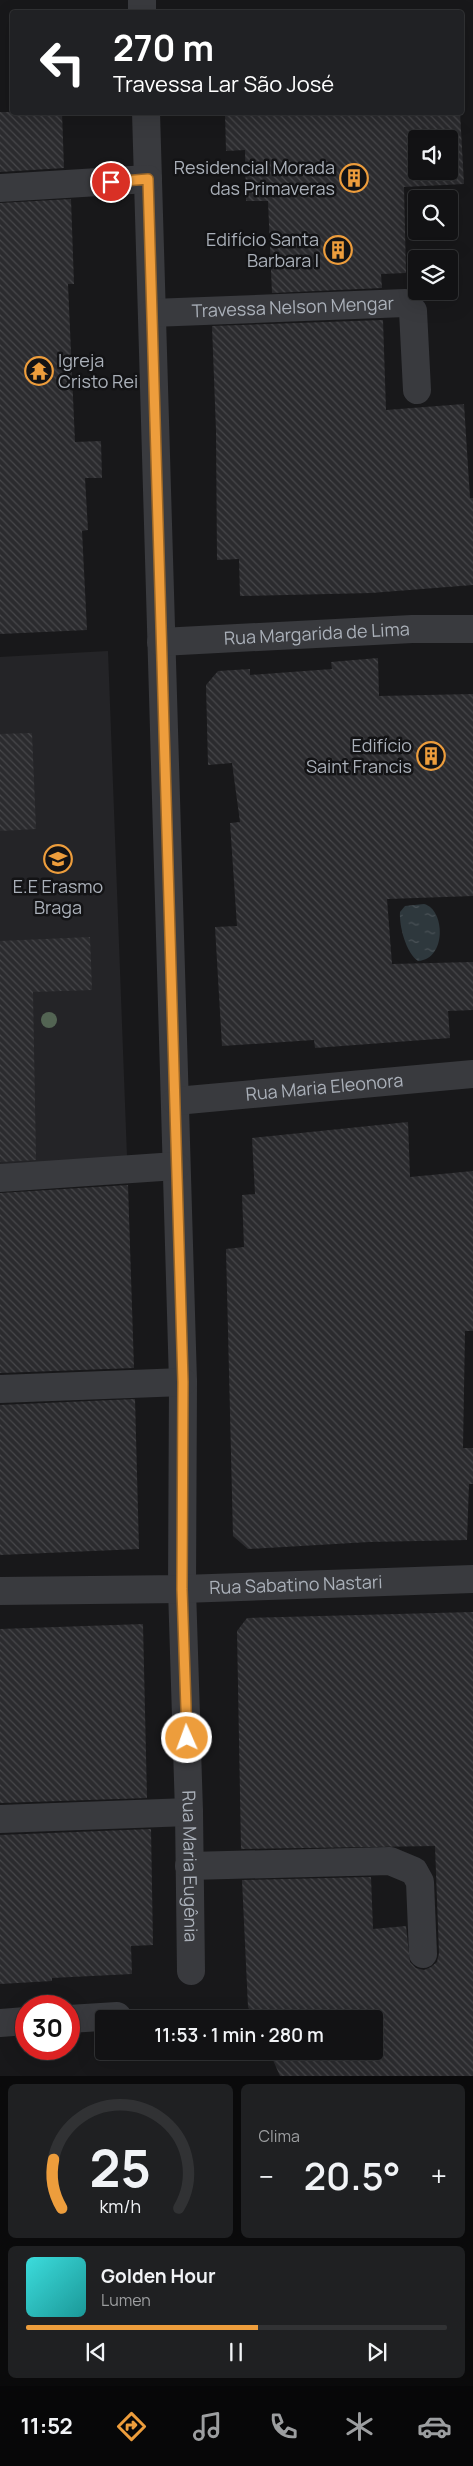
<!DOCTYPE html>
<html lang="pt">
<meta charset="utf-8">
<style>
:root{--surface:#121214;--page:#1f2022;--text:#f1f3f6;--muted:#9c9ea0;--line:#313234;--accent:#ed9d3c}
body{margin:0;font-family:Manrope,sans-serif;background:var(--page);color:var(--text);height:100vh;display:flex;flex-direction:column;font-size:19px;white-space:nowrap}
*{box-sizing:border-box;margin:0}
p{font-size:16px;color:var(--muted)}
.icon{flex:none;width:28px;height:28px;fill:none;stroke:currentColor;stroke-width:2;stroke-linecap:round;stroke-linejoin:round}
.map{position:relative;height:2076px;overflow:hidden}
.side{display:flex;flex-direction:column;gap:8px;padding:8px;background:#0a0a0b;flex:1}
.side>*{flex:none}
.top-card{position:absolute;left:10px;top:10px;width:454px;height:105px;border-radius:5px;box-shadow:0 5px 20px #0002,0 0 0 1px var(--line);background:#202124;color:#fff;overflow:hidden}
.controls{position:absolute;left:408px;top:130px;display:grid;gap:10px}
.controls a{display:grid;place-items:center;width:50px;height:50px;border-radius:5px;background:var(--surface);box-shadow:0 5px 20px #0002,0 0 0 1px var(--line);font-size:25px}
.speed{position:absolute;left:15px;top:1995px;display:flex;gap:10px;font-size:25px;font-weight:700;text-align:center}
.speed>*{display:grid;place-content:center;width:65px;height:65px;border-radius:50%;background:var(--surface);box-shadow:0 5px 20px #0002,0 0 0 1px var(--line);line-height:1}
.speed .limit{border:8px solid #d22;background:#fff;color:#111}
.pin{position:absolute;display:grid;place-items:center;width:42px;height:42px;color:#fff;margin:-21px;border:2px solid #fff;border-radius:50%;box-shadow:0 1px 5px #0007}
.me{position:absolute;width:55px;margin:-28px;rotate:358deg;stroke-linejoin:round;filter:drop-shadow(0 0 4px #0008)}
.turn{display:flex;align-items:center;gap:18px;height:105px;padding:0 20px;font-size:22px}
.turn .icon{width:65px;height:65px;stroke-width:2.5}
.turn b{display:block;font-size:35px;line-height:42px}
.big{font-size:38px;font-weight:600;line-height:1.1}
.side .widget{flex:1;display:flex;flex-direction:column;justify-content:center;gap:8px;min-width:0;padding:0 18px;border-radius:8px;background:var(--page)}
.side .dial{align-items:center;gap:0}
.dial svg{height:130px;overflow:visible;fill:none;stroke:var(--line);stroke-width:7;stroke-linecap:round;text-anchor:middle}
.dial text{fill:var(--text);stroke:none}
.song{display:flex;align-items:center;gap:15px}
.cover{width:60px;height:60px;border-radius:8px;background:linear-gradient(135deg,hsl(180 70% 55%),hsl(180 70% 35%))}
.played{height:5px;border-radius:2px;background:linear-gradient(90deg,var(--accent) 55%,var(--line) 55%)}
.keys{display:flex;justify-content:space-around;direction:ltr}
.heat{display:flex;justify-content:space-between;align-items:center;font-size:28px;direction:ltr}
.side .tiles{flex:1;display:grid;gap:8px;grid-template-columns:1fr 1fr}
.widget:last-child{grid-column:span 2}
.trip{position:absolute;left:95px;top:2010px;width:288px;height:50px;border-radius:5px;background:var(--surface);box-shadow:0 5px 20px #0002,0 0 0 1px var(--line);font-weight:600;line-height:50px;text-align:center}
.tabs{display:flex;height:80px;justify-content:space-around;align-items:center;background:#070708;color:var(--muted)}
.tabs .icon{width:35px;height:35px}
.tabs .on{color:var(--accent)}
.tabs b{font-size:22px;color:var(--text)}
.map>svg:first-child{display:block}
.built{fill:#242427}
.water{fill:url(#water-ripples)}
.building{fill:url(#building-back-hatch);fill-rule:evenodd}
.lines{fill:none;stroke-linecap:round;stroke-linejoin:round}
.minor{stroke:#393a3e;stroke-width:28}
.tree{fill:#536453}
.route-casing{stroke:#9a6627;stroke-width:12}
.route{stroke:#ed9d3c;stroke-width:9}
.labels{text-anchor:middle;stroke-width:5;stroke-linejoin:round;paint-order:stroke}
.poi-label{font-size:18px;fill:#aab0b9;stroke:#131315;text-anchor:end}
.street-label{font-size:18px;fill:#aab0b9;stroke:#131315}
</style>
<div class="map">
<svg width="473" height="2076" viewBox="0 0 473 2076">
<defs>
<pattern id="water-ripples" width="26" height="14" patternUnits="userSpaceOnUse" patternTransform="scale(1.25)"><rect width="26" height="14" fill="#2e383d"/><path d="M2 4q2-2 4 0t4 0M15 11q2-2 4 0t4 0" fill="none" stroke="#4a5257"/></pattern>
<pattern id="building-back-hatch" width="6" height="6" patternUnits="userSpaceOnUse" patternTransform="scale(1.25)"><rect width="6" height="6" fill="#2b2b2e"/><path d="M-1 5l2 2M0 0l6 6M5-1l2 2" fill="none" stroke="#47474a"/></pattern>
</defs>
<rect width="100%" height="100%" fill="#18181a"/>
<path class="built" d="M108,651l19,506 -127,8v-508z"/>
<path class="water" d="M424,904c21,5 23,55 -6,57 -12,-8 -19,-35 -18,-49l5,-6z"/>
<g class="building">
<path d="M0,112h62l2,56 -64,4z"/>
<path d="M225,112h235l4,72 -60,3 2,86 -25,1 1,14 -110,5 -4,-92h-22l-1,-51 -19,1zM416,139h33v32h-33z"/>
<path d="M71,199l3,85h-6l7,158 26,-1 1,37h-17l3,52 -6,1 5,99 -87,4v-431z"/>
<path d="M383,320l3,90 78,-6 6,94h3v87l-102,8 -131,3 -1,-37 -22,1 -1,-129 -4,-105z"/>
<path d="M378,658l1,38 94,-2v202l-86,3 5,65 81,-2v48l-25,1 2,27 -135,10 -1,-8 -92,6 -7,-119 22,-1 -7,-103 10,-1 -8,-59 -24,2 -2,-80 12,-14 32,-2v6l82,-6 -1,-7z"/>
<path d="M32,733l4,96 -36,2v-97z"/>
<path d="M90,937l2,53 -59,2 3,168 -36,2v-221z"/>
<path d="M408,1122l2,55 63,-6v160h-8l-2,117h10v36h-4l-2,56 -98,2 -121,7 -15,-13 -7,-287 18,-2 -2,-52 13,-1 -3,-56z"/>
<path d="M128,1185l6,183 -134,5v-180z"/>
<path d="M135,1399l4,150 -139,6v-150z"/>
<path d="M473,1612v464h-193l-11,-25h105v-32h-120l-6,-12 -6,-127 129,-3 2,52 33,-3 4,36 6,6 8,2 7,-3 6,-5 2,-9 -4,-107 -194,3 -4,-218 10,-13z"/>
<path d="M143,1624l4,174 -147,5v-174z"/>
<path d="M151,1829l2,116 -22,1 1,28 -80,4v3l-52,3v-149z"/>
</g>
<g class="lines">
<g class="minor">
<path d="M142,0v12"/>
<path id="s1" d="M146,112l37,1270 -1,207 7,223 2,159"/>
<path d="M0,188l148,-9"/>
<path id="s2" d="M152,313l253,-10 8,8 4,79"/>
<path id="s3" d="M161,642l251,-13h61"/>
<path id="s4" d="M176,1101l297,-27"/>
<path d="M0,1178l176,-12"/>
<path d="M0,1389l183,-7"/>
<path id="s5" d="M0,1591l182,-2 291,-10"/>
<path d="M0,1819l189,-7"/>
<path d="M189,1866l201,-5 24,10 6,11 3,72"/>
<path d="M69,2019l48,-3"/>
<path d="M0,2023l26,-2"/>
</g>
</g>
<circle class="tree" cx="49" cy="1020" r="8"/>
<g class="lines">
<defs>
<path id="route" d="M111,182l37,-3 35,1203 -1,207 5,149"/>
</defs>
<use href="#route" class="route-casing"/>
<use href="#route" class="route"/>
</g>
<defs>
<symbol id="building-ring" viewBox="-11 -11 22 22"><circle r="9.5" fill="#131315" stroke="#ed9d3c" stroke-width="1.5"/><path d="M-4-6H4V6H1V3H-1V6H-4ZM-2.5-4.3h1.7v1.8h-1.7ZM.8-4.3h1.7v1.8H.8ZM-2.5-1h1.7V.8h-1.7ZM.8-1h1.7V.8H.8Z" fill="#ed9d3c"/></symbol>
<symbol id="temple-ring" viewBox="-11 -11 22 22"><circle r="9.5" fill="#131315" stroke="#ed9d3c" stroke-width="1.5"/><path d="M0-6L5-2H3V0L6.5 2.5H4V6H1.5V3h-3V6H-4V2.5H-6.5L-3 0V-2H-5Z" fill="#ed9d3c"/></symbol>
<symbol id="school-ring" viewBox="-11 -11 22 22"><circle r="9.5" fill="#131315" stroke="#ed9d3c" stroke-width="1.5"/><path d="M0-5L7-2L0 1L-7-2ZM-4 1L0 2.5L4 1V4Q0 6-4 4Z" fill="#ed9d3c"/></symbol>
</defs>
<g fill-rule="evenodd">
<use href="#building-ring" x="338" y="162" width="32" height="32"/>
<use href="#building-ring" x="322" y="234" width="32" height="32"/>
<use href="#temple-ring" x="23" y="355" width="32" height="32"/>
<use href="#building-ring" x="415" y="740" width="32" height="32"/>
<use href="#school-ring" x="42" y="843" width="32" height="32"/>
</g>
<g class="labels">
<g class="poi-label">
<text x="335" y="174">Residencial Morada<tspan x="335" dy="21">das Primaveras</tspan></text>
<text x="319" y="246">Edifício Santa<tspan x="319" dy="21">Barbara I</tspan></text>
<text x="58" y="367" text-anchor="start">Igreja<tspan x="58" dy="21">Cristo Rei</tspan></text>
<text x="412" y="752">Edifício<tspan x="412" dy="21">Saint Francis</tspan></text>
<text x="58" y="893" text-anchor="middle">E.E Erasmo<tspan x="58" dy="21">Braga</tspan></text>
</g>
<g class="street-label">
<text dy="6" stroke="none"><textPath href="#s2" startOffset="141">Travessa Nelson Mengar</textPath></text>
<text dy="6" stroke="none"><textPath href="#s3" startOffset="156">Rua Margarida de Lima</textPath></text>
<text dy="6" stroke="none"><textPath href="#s4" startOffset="149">Rua Maria Eleonora</textPath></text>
<text dy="6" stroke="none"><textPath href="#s5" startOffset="296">Rua Sabatino Nastari</textPath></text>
<text dy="6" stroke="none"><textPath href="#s1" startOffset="1755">Rua Maria Eugênia</textPath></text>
</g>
</g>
</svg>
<div class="controls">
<a><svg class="icon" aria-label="sound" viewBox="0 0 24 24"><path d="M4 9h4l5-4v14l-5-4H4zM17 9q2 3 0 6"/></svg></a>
<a><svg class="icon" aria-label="search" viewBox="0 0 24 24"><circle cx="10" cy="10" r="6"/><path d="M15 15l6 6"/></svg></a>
<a><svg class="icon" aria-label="layers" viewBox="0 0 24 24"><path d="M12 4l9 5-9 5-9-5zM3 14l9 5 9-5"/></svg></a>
</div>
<div class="speed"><div class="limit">30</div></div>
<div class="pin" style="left:111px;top:182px;background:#d93025"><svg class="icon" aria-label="arrive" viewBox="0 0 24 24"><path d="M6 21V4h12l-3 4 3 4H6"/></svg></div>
<svg class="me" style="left:187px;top:1738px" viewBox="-20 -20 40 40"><circle r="17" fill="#ed9d3c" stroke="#fff" stroke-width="3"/><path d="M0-11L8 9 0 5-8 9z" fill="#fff"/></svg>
<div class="trip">11:53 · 1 min · 280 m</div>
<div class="top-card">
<div class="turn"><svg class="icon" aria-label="left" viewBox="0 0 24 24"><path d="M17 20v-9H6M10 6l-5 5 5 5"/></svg><div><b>270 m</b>Travessa Lar São José</div></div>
</div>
</div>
<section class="side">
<div class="tiles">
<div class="widget dial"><svg viewBox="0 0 100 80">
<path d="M14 69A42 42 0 1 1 86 69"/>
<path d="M14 69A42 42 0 0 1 9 39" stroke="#ed9d3c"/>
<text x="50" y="56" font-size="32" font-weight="700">25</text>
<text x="50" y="72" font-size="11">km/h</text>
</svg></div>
<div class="widget"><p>Clima</p>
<div class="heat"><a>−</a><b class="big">20.5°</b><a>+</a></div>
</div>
<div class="widget">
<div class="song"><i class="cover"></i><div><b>Golden Hour</b><p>Lumen</p></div></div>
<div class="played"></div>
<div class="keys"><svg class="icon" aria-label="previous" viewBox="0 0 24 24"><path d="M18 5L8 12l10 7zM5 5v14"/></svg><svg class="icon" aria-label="pause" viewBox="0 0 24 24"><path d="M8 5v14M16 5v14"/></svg><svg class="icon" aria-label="next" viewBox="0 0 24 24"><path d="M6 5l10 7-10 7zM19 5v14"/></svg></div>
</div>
</div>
</section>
<nav class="tabs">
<b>11:52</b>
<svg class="icon on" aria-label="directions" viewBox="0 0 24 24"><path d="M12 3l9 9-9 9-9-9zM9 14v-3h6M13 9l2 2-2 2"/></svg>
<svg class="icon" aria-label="music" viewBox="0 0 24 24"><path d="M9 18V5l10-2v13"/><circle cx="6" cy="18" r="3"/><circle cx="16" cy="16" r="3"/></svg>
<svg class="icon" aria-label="phone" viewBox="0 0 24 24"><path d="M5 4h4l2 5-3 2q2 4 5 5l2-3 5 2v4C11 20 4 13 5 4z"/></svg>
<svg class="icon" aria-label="climate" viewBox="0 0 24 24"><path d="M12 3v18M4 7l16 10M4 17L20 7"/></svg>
<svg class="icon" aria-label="car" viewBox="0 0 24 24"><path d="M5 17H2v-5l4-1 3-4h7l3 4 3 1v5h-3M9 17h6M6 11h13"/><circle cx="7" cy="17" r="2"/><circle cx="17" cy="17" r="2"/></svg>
</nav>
